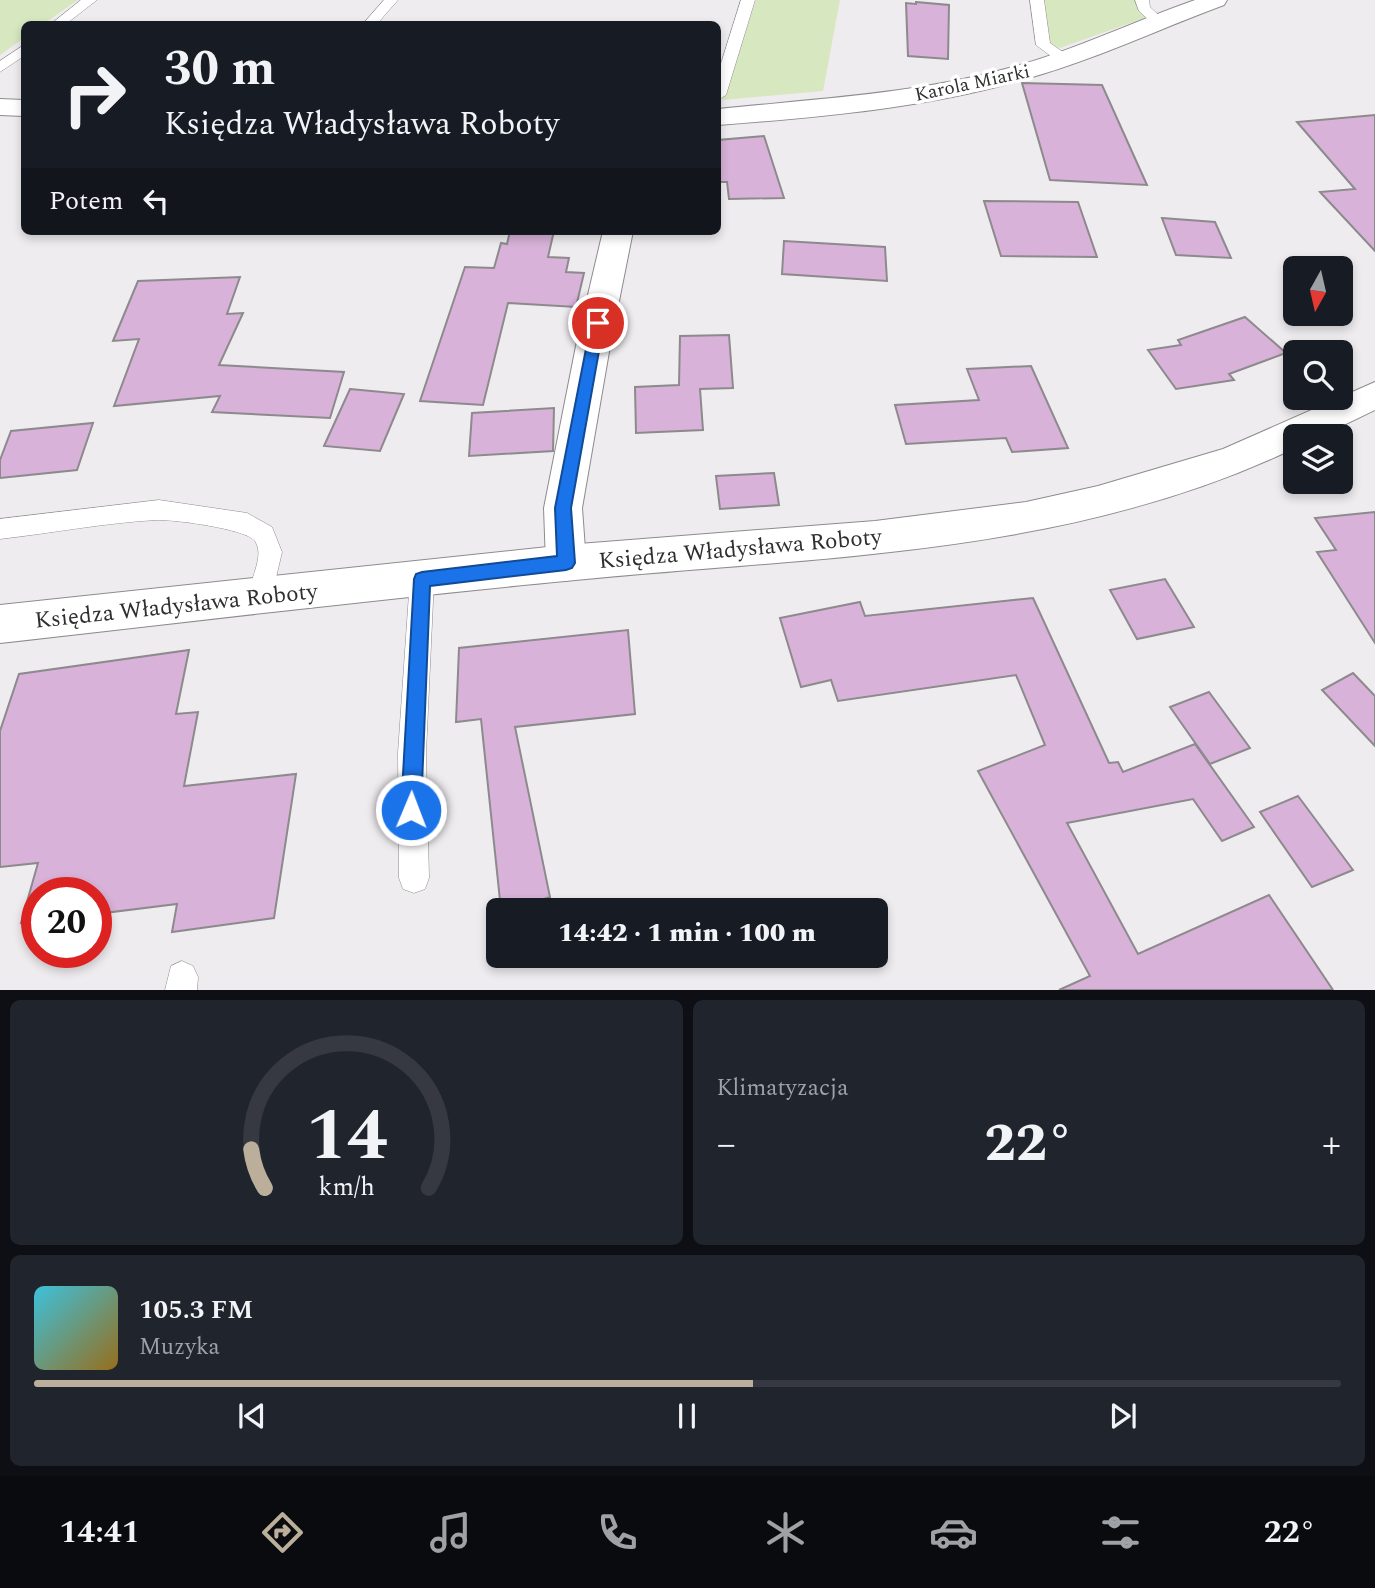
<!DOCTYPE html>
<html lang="pl">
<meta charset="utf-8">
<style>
:root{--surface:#171b24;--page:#20242c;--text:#f1f3f6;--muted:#9ea1a6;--line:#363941;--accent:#bbaf9c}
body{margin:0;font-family:Spectral,serif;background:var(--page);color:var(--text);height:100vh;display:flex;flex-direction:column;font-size:26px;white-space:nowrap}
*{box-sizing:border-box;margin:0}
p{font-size:23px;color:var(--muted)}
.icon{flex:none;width:38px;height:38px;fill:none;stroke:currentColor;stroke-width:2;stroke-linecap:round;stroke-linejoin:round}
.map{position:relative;height:990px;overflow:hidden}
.panel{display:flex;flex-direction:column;gap:10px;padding:10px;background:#0d0f14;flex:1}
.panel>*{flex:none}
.hud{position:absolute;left:21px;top:21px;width:700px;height:214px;border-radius:10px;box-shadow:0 4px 10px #0003;background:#171b24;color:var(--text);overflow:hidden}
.needle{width:46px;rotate:188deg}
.buttons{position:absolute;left:1283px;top:256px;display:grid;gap:14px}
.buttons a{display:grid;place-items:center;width:70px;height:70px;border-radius:10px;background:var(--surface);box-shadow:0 4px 10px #0003;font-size:35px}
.speed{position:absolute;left:21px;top:877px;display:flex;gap:14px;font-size:35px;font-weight:700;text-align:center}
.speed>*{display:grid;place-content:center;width:91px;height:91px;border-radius:50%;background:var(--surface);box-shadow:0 4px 10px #0003;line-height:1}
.speed .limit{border:10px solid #d22;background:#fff;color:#111}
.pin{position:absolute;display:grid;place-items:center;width:60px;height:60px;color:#fff;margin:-30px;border:4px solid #fff;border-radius:50%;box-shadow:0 2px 7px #0007}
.me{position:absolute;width:77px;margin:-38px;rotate:1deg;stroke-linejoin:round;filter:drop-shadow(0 0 5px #0008)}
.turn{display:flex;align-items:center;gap:24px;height:147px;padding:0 28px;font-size:32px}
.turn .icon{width:91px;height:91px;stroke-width:2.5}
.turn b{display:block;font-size:49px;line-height:60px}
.then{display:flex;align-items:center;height:66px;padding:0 28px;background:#0003;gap:14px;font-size:26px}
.big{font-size:52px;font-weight:800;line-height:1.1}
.panel .tile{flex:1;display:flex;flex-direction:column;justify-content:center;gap:10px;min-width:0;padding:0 24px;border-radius:10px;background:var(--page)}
.panel .dial{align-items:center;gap:0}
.dial svg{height:182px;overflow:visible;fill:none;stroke:var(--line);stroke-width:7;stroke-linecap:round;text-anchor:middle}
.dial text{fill:var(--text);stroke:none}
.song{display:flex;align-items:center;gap:21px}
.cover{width:84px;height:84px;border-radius:10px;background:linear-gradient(135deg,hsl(190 70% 55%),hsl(40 70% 35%))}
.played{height:7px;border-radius:4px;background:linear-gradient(90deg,var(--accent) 55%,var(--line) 55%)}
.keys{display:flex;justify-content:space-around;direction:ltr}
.heat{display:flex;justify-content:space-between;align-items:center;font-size:38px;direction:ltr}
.panel .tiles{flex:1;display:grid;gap:10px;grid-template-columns:1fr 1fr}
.tile:last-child{grid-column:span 2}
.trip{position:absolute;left:486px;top:898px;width:402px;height:70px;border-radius:10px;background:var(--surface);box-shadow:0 4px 10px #0003;font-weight:800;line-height:70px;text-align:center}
.menu{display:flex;height:112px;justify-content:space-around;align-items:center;background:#090b0e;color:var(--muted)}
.menu .icon{width:49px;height:49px}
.menu .current{color:var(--accent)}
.menu b{font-size:32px;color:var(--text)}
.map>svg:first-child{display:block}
.green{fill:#d7e7bf}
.building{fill:#d8b2d8;stroke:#8c8a8c;stroke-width:2}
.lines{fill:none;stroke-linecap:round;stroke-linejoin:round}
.service-casing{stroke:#8e8b8e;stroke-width:1}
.minor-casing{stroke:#8e8b8e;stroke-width:2}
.secondary-casing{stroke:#8e8b8e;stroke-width:2}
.service{fill:#fff;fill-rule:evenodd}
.minor{fill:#fff;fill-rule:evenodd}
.secondary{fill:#fff;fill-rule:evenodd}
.route{fill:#1a73e8;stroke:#114b97;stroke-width:2}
.labels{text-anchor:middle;stroke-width:7;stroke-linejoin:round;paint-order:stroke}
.far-street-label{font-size:19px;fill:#302f30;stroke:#fff}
.street-label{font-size:23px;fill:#302f30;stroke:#fff}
</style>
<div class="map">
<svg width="1375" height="990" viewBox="0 0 1375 990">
<rect width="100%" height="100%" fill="#efecef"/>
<g class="green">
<path d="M0,0h78l-35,24h-19v14l-24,17z"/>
<path d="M756,0h84l-17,91 -101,9z"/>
<path d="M1043,0h96l8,17 -87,31 -10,-4z"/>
</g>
<g class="building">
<path d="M916,2l33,3 -1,54 -40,-3 -2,-53 10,1z"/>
<path d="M1022,83l80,2 45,100 -97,-5z"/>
<path d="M1375,115v136l-55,-59 35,-3 -58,-67z"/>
<path d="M764,136l20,62 -55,1 -2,-17h-9v-42z"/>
<path d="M984,201l94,1 19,55 -96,-1z"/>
<path d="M1162,218l53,4 16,36 -55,-3z"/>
<path d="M510,231h44l-6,26 21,1 -3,14 18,1 -8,34 -68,-4 -25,102 -63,-4 45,-134 29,1 7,-25 6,1z"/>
<path d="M784,241l101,6 2,34 -105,-7z"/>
<path d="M240,277l-13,37 16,-1 -24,52 125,7 -14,46 -118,-6 8,-16 -106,10 25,-67 -26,2 25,-60z"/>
<path d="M1245,317l41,36 -57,21 5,6 -58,9 -28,-39 33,-5 -3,-5z"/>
<path d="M729,335l4,53 -33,1 3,41 -67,3 -1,-46 44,-2 1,-49z"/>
<path d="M1031,366l37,82 -56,4 -6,-14 -100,6 -11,-39 84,-5 -12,-31z"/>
<path d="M350,389l54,5 -24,57 -56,-5z"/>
<path d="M554,408l-1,43 -84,5 3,-43z"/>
<path d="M93,423l-16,47 -77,8v-18l11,-29z"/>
<path d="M774,473l5,32 -59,4 -4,-33z"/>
<path d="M1375,512v131l-58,-91 19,-2 -21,-32z"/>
<path d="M1165,579l29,48 -57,12 -27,-49z"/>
<path d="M1033,598l76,165 9,-1 5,10 72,-28 59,83 -32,14 -29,-42 -126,24 71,131 131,-59 64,95h-274l31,-14 -112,-205 67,-26 -29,-70 -178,26 -7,-21 -30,7 -21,-69 80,-16 5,14z"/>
<path d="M628,630l7,84 -120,13 35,170 -39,13h-10l-20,-191 -25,3 3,-74z"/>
<path d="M189,650l-13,64 22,-2 -14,74 112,-12 -22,144 -102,14 5,-28 -81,10v-22h-59v29l-16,2 17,-60 -38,4v-136l19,-57z"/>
<path d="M1353,673l22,23v50l-53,-56z"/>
<path d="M1209,692l41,56 -40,16 -40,-57z"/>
<path d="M1298,796l55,74 -41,17 -52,-75z"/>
</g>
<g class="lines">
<defs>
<g id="service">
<path d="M81,0h16l-31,24h-15z"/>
<path d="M384,0h14l-21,24h-14z"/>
<path d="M741,0h14l-29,95 -8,5v-27z"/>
<path d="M1030,0h14l6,43 20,14 2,3 -2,3h-10l-24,-18z"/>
<path d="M1135,0h14l1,7 16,15 -2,3h-10l-15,-14z"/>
<path d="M24,45v11l-24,16v-11z"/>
<path d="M159,500l88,13 25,14 10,25 -12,52 -9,3 -9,-3c-9,-20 15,-44 3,-63 -8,-12 -83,-22 -99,-21 -52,3 -104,13 -156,19v-20z"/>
<path d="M422,568l9,3 3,8 -8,174 3,125 -4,11 -11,4 -11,-4 -4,-11 -1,-125 12,-174 3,-8z"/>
<path d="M182,961l11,5 5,11 -1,13h-32l6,-24z"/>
</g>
<g id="minor">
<path d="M1195,0h32l-3,5c-65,24 -128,54 -195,73 -100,30 -208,39 -311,47v-16c97,-10 197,-15 291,-41 64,-17 123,-46 186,-68z"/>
<path d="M0,99l24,1v16l-24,-1z"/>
<path d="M603,231h30l-23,115 -28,162 4,55 -6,12 -14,6 -14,-6 -6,-12 -2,-55 32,-162z"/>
</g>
<path id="secondary" d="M1375,382v28l-54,26h-26v12c-230,110 -482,108 -730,133 -189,18 -377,41 -565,62v-38l566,-60 309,-24 151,-19 72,-16 125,-37z"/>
</defs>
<use href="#service" class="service-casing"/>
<use href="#minor" class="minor-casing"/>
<use href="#secondary" class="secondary-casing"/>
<use href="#service" class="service"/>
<use href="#minor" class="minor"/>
<use href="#secondary" class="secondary"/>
</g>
<path class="route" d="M598,318l6,5 -33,185 4,55 -3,5 -6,2 -136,16 -9,224 -3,7 -7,3 -7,-3 -3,-7 13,-231 2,-5 6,-2 135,-16 -2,-48 36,-185z"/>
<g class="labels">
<g class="far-street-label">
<text transform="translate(972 82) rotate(-12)" y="7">Karola Miarki</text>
</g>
<g class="street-label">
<text transform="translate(740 548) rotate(-5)" y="8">Księdza Władysława Roboty</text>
<text transform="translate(176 605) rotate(-6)" y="8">Księdza Władysława Roboty</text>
</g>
</g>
</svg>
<div class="buttons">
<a><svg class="needle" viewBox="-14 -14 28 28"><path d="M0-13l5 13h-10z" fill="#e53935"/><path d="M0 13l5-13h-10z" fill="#9ea1a6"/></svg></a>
<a><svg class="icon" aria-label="search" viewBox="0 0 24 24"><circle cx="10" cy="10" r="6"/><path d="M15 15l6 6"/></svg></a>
<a><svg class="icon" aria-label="layers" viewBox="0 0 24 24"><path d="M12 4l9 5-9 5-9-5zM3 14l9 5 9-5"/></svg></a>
</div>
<div class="speed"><div class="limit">20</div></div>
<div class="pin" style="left:598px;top:323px;background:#d93025"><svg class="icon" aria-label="arrive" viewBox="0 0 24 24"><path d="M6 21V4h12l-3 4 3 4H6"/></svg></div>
<svg class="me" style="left:411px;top:810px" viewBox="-20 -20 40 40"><circle r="17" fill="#1a73e8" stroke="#fff" stroke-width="3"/><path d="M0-11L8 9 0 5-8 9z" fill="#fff"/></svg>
<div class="trip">14:42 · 1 min · 100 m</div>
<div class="hud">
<div class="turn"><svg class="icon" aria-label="right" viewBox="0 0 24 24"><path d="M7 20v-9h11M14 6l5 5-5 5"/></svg><div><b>30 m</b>Księdza Władysława Roboty</div></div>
<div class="then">Potem<svg class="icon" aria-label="left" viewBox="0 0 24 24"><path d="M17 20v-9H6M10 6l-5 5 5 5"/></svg></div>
</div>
</div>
<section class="panel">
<div class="tiles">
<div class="tile dial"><svg viewBox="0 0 100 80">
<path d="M14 69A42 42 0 1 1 86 69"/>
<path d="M14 69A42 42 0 0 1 8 52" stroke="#bbaf9c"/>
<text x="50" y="56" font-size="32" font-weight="700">14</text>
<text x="50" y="72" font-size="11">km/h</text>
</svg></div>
<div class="tile"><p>Klimatyzacja</p>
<div class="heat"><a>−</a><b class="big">22°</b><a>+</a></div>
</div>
<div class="tile">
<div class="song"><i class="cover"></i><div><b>105.3 FM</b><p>Muzyka</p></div></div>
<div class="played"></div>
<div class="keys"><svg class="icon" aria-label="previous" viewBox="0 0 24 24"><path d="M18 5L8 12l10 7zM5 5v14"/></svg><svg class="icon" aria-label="pause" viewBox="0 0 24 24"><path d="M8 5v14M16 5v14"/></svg><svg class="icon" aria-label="next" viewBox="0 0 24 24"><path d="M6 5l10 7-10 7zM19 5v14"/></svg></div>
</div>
</div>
</section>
<nav class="menu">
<b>14:41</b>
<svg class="icon current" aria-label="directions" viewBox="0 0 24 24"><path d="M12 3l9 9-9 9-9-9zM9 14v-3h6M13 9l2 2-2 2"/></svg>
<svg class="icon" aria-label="music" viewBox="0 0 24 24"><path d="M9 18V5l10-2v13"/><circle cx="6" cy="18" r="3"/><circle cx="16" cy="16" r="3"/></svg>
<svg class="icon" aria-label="phone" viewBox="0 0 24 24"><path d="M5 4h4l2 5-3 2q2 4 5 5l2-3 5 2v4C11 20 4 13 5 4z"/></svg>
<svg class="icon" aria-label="climate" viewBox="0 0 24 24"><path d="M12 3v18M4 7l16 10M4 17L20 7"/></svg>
<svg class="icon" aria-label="car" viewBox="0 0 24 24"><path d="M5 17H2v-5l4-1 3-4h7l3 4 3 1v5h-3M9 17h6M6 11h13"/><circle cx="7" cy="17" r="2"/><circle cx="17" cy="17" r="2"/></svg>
<svg class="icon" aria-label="filters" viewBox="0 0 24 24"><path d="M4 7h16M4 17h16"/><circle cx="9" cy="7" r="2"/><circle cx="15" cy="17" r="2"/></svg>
<b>22°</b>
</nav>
